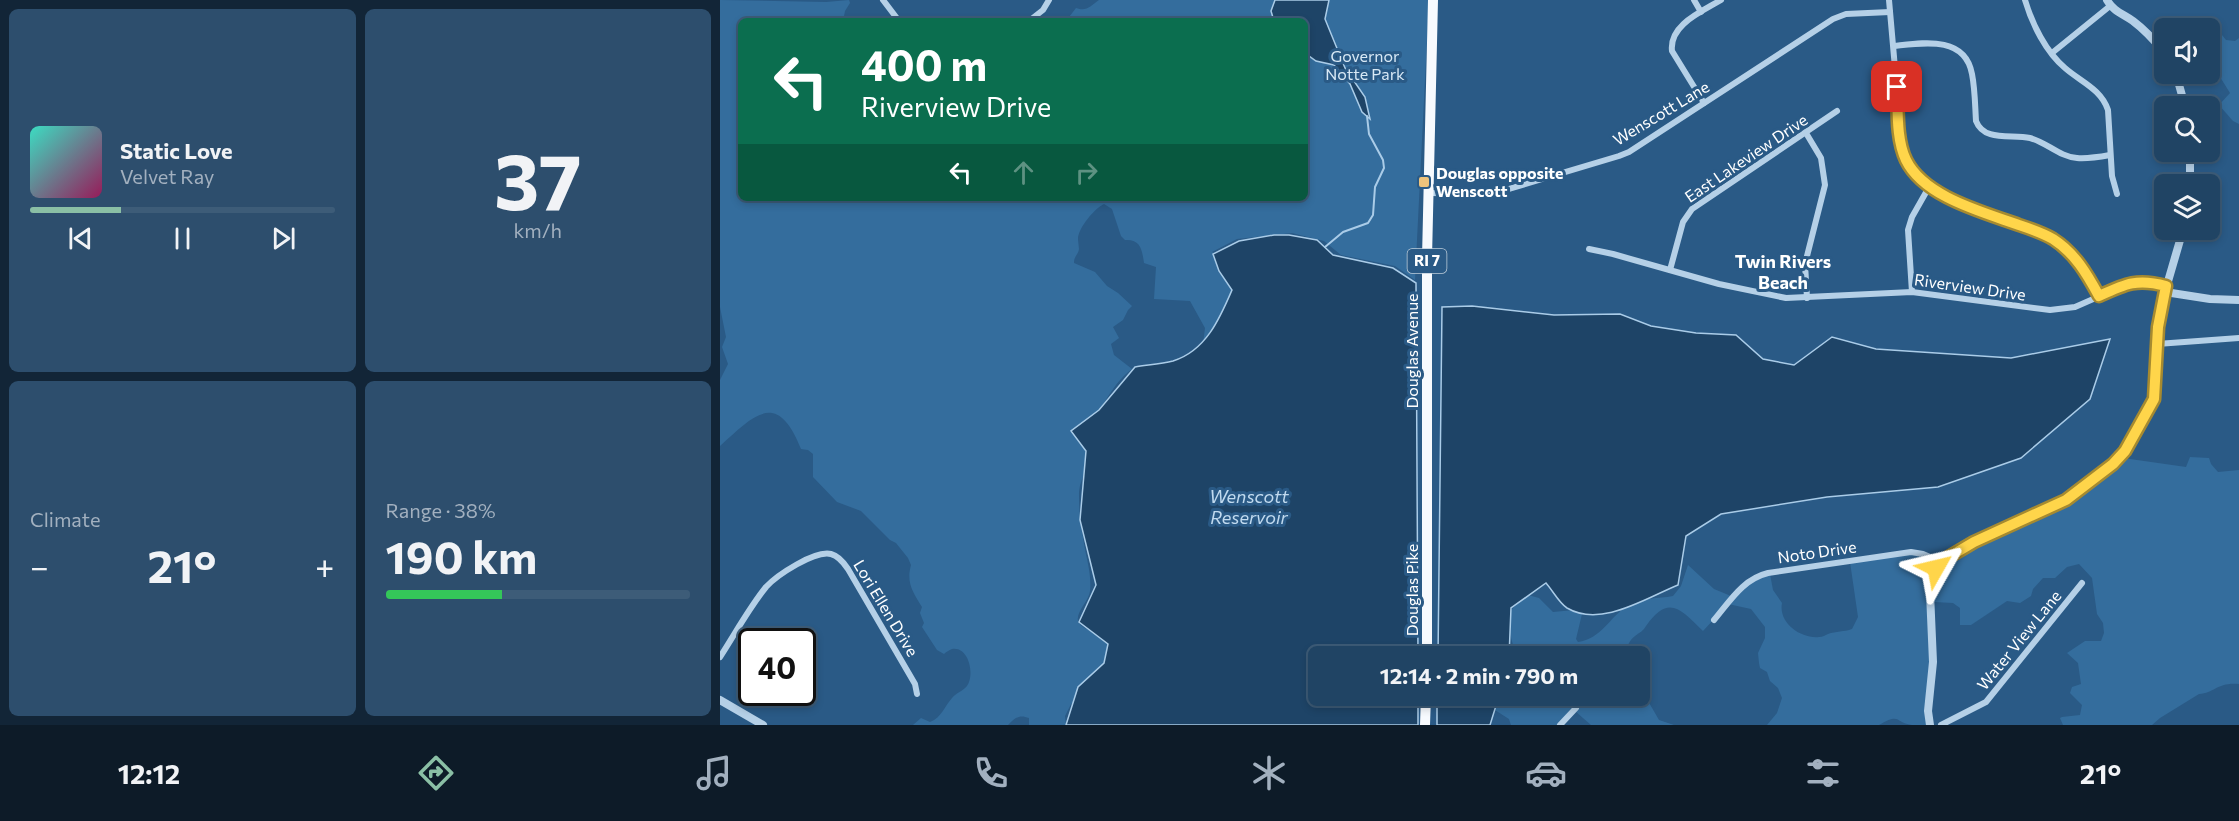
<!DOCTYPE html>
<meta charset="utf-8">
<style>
:root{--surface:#204464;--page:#2d4e6d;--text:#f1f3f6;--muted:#a2b0bf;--line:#3d5c78;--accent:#8abfa5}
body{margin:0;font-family:Commissioner,sans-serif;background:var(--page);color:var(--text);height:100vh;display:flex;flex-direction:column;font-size:22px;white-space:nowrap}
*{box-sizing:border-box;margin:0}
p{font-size:20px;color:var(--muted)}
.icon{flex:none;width:33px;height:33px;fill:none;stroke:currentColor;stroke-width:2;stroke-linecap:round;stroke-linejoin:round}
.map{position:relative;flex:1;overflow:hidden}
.drawer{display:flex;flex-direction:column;gap:9px;padding:9px;background:#122537;width:720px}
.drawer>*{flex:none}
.top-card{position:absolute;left:18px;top:18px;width:570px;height:183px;border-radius:9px;box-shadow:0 3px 9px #0003,0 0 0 2px var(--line);background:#0b6e4f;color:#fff;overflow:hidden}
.tools{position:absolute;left:1434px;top:18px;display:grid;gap:12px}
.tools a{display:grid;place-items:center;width:66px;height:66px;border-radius:9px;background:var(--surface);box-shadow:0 3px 9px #0003,0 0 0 2px var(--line);font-size:30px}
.speed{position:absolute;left:18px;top:628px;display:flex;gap:12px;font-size:30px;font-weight:700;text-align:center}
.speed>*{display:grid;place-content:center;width:78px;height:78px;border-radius:50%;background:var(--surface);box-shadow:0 3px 9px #0003,0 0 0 2px var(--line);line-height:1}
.speed .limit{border:3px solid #111;border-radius:9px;background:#fff;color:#111}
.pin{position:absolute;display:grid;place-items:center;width:51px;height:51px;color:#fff;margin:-26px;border-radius:12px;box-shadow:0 3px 9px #0006}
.me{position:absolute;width:66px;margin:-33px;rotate:53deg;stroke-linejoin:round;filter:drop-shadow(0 0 4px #0008)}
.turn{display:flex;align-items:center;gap:21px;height:126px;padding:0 24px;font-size:27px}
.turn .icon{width:78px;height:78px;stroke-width:2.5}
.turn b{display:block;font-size:42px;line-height:51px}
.lanes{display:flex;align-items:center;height:57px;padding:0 24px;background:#0003;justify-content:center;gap:30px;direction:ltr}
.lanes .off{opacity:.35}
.big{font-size:45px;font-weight:700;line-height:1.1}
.drawer .widget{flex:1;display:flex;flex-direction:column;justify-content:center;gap:9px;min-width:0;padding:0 21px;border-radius:9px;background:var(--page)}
.drawer .dial{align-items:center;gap:0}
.dial b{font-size:78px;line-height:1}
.song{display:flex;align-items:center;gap:18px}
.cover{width:72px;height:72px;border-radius:9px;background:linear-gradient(135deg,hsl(170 70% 55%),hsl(330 70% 35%))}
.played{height:6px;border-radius:3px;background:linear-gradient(90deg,var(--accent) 30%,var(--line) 30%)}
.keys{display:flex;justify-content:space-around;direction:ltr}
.heat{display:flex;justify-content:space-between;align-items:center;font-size:33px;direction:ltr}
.charge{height:9px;border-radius:4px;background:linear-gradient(90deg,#34c759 38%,var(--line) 0)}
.drawer .tiles{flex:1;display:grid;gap:9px;grid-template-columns:repeat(2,1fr)}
.trip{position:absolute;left:588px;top:646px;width:342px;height:60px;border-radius:9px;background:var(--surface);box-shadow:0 3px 9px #0003,0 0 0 2px var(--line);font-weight:700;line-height:60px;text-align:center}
.tabs{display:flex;height:96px;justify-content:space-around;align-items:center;background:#0d1b28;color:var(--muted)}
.tabs .icon{width:42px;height:42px}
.tabs .on{color:var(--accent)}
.tabs b{font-size:27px;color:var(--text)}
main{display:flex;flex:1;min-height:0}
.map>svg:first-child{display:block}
.green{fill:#346d9d}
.water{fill:#1e4467;stroke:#aacce8;stroke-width:1.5}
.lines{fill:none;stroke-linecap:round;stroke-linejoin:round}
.stream{stroke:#aacce8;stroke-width:2}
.minor{stroke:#b5d0e7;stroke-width:6}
.tertiary{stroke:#b5d0e7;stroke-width:8}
.primary{stroke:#f7fafe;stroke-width:10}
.route-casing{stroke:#a68a30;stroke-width:15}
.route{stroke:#ffd54a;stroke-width:10}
.poi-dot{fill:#eec37c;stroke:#2a5a86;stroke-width:2}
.labels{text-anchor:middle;stroke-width:6;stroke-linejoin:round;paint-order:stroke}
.shield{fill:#2a5a86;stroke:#bfcedb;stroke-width:1.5}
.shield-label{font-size:15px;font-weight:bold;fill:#fff}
.park-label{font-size:16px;fill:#d8e9f6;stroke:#2a5a86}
.street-label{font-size:16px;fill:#fff;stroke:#2a5a86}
.poi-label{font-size:16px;font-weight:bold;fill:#fff;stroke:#2a5a86;text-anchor:start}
.neighbourhood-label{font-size:18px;font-weight:bold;fill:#fff;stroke:#2a5a86}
.water-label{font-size:18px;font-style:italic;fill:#c1daef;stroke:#2a5a86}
</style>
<main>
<section class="drawer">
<div class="tiles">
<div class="widget">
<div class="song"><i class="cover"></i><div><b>Static Love</b><p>Velvet Ray</p></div></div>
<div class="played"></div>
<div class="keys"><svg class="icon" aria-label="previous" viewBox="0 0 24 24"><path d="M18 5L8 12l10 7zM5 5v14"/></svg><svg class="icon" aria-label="pause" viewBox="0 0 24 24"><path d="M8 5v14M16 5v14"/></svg><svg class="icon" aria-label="next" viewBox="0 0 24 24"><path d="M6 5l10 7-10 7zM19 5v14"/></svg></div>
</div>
<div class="widget dial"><b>37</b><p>km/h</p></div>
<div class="widget"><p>Climate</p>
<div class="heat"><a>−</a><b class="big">21°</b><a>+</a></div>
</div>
<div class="widget"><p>Range · 38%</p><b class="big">190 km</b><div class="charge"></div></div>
</div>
</section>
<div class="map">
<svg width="1519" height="725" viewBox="0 0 1519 725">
<rect width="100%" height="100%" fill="#2a5a86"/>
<g class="green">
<path d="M0,0l106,2 23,-2 1,3 -5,8 -2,10h-102v177h564v-177h-239l10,-13c11,4 14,-2 23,-8h330l-14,280 -20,-14 -54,-11 -17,-14 -32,-8 -55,6 -25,13 5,2 2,18 13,17 -17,43 -12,12 2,-16 -15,-27 -36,-2 2,-32 -12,-4c-2,-13 -3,-24 -19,-23l-4,-4 -9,-27 -8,-5c-9,4 -26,24 -26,35 0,1 1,9 1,10 -1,6 -5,7 -5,14l21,9 12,14 11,7 14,13 -4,4 -5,10 -10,7 6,11 -8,6 3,11 18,14c-22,16 -37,51 -50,75 14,27 -3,27 -3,52 0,13 1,27 4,41 2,18 9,35 7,54 -1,10 -14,20 -12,30 3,9 20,11 28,15l6,18 -36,48 -5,2 -6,12 1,9h-37v-7c-10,-4 -14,0 -21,7h-95l8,-7 9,4c12,-5 14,-15 22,-24 4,-5 11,-7 15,-12 8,-11 2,-40 -15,-37 -3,1 -6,3 -8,5l-7,-4 -15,-23 2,-4 -4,-10 2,-6c-9,-15 -16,-24 -11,-42l-3,-7 -12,-15 -6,-3 -29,-29 -24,-9 -24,-25v-23l-5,-4 -7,-1c-24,-60 -47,-34 -81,-3v-66l8,-16 -6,-17 4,-10 -6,-30z"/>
<path d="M1498,30l8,10 9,1 4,-3v86l-6,-3 -14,-16 11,-12 -13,-21 -7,-2 3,-20 -3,-5v-8z"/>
<path d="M1470,457l19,1 2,6 7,8 21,-2v214c-22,-2 -24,9 -40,10l-39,24 -8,7h-89l-3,-7 2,-1 18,-2 2,-10 -12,-12 2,-6 9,-3 -3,-21 -11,-10 18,-12h16l3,-8 -1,-10 -6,-9 -5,-36 -13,-14 -12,3 -12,11h-12l-10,11 -2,7 -11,7 -13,-2 -36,24h-11v-17l-7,-5 -19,-1 -3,116 2,7c-7,0 -14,0 -21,0 -17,-2 -11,-13 -33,0h-112l10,-12 5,-15 -4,-10 -8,-7 -3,-9 -7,-4 -1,-5 -1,-10 7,-15v-11l-14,-18 -23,-5 -25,27c-23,-22 -34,-37 -57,-5 -6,10 -12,6 -19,21l4,10h-127l9,-12c-7,-26 -8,-35 15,-50l11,3 14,14 21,-2 8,4 -6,25 2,3c23,-3 32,-25 49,-36 15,-9 31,-7 46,-10l8,-10 7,-21 26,24 17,7 14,-11 25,-11 3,16 9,13c-4,20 19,36 37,34 4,0 6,-2 9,-3 8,-3 16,-2 24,-5l6,-12 -8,-55 71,-10 21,9 101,-50 80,-53 63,9z"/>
<path d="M920,692l4,2 15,26 15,5h-83l-16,-14 -12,14h-52l-2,-6 -22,-14 2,-9h151z"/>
</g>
<g class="water">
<path d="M555,0h54l-4,19 20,49 20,29 5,22 -8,-7 -12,-28 -16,-19 -18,-4 -11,-8v-32h-31l-3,-10z"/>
<path d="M554,235h15l28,5 16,15 60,13 23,15 2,374h-100v39h100v29h-352l12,-38 26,-24 4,-19 -29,-22 17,-37 -16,-65 6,-69 -15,-20 28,-21 36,-43c12,-2 26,-3 38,-6 33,-10 47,-43 59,-71l-13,-19 -6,-17 26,-13z"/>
<path d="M752,306l82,9 66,-1 31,12 45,7 40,2 27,24 31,6 38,-28 44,12 135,9 99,-19 -20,60 -69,59 -83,29 -111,10 -106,17 -35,22 -8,49c-32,13 -77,43 -111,23 -8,-5 -14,-17 -21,-25l-35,25 -2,49h-71l4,-350z"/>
<path d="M717,696h62l-9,29h-53z"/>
</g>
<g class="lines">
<path class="stream" d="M605,247l18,-15 25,-9 5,-8 2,-28 9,-19 -1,-8 -14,-26 -2,-18"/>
<g class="minor">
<path d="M163,0l16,21"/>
<path d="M974,0l7,12"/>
<path d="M1169,0l13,148 10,22 9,11 8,6 32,16 77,29 14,6 13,10 20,23 14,25"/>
<path d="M1305,0c7,24 21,52 40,68 16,14 36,21 43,42l4,66 5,18"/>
<path d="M309,21l14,-11 6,-10"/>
<path d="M1174,46c28,-3 71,-11 78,28 3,15 3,31 4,47 8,21 35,13 54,17 16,4 30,19 47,20 11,1 22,-1 33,-3"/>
<path d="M1332,53l58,-47"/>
<path d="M984,103l-32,-52c-3,-26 29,-39 49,-51"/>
<path d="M1086,133l15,25 4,27 -20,79 2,34"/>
<path d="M710,193l62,1 127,-38 10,-4 204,-133 13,-5 44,-2"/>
<path d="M869,249l24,5 106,30 67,14 126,-6 138,18 25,-3 57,-25h22l13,4"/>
<path d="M950,270l13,-48 9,-13 145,-98"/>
<path d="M1192,292l-4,-62 4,-13 17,-30"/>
<path d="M1437,344l82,-6"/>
<path d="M994,620c16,-19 29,-41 54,-47l143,-21 12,2 19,8"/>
<path d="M0,657c15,-23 29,-49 46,-70 11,-12 49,-37 65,-33 8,2 13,9 17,15l67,115 2,10"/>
<path d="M840,725l16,-17"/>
<path d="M1221,725l45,-23 96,-119"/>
</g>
<g class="tertiary">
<path d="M1387,0c6,11 16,14 26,21 12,9 22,20 31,31"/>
<path d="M1456,74l9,32"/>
<path d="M1470,152v32"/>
<path d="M1445,292l45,7 29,1"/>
<path d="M0,700l43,25"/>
<path d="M1210,725l-2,-14 5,-49 -3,-69 7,-25 10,-10 27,-16 92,-42 47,-36 12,-13 29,-52 4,-72 4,-25 21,-72"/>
</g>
<g class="primary">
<path d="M707,657v-399l6,-258"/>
<path d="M705,725l1,-29"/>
</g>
</g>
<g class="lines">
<defs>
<path id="route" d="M1177,87c1,23 -1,52 9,73 18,37 77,52 113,65 12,4 24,8 34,14 22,14 34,35 46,57 26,-12 38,-18 67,-10l-8,41 -4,72 -29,52 -12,13 -47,36 -92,42 -27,16 -11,10"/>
</defs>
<use href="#route" class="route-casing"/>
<use href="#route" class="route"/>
</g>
<rect class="poi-dot" x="698" y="176" width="12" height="12" rx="3"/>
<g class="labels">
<rect class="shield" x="687.5" y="249" width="39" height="24" rx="4.5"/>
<g class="shield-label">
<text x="707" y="266">RI 7</text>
</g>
<g class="park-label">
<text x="645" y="62">Governor<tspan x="645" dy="18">Notte Park</tspan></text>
</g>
<g class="street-label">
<text transform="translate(941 113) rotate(-31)" y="6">Wenscott Lane</text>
<text transform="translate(1026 158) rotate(-34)" y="6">East Lakeview Drive</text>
<text transform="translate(1250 287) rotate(8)" y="6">Riverview Drive</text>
<text transform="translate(692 351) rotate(-90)" y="6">Douglas Avenue</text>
<text transform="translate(1097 552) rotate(-8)" y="6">Noto Drive</text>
<text transform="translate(692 590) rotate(-90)" y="6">Douglas Pike</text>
<text transform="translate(166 608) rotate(59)" y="6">Lori Ellen Drive</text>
<text transform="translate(1299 640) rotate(-51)" y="6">Water View Lane</text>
</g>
<g class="poi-label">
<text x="716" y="179">Douglas opposite<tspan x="716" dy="18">Wenscott</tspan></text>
</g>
<g class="neighbourhood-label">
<text x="1063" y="268">Twin Rivers<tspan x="1063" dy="21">Beach</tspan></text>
</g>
<g class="water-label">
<text x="529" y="503">Wenscott<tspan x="529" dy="21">Reservoir</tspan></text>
</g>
</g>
</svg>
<div class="tools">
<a><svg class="icon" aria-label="sound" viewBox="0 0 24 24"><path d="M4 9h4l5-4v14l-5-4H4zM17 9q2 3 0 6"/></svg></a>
<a><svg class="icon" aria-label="search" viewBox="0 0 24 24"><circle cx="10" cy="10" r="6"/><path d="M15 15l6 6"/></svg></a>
<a><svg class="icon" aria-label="layers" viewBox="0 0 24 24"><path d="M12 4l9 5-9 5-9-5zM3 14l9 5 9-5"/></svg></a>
</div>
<div class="speed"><div class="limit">40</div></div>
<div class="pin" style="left:1177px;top:87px;background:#d93025"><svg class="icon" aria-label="arrive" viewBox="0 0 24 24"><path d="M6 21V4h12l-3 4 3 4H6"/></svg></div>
<svg class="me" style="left:1216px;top:568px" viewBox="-20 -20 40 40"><path d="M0-17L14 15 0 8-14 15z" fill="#ffd54a" stroke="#fff" stroke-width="4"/></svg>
<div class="trip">12:14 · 2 min · 790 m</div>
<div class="top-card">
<div class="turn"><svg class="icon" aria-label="left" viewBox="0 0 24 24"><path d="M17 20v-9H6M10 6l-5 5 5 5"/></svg><div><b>400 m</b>Riverview Drive</div></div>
<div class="lanes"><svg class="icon" aria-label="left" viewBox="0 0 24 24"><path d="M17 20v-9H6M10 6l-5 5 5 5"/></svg><svg class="icon off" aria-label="ahead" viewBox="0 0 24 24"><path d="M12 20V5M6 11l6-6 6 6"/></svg><svg class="icon off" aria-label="right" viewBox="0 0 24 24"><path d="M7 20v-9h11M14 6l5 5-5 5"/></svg></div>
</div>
</div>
</main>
<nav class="tabs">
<b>12:12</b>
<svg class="icon on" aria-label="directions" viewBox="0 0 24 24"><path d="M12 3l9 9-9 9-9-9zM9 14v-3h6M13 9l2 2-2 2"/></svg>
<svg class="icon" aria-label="music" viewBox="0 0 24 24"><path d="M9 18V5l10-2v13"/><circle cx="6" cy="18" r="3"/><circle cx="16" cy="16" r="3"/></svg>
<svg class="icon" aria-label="phone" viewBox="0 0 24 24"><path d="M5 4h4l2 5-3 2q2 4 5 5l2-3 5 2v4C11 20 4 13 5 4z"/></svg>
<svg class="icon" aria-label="climate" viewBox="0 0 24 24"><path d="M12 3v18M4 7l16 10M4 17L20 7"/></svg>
<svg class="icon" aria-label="car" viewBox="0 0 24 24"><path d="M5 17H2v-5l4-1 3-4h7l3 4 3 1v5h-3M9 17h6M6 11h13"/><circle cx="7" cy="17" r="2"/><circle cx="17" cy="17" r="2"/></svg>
<svg class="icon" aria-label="filters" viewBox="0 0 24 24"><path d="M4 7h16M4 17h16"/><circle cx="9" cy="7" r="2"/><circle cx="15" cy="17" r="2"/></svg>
<b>21°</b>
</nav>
